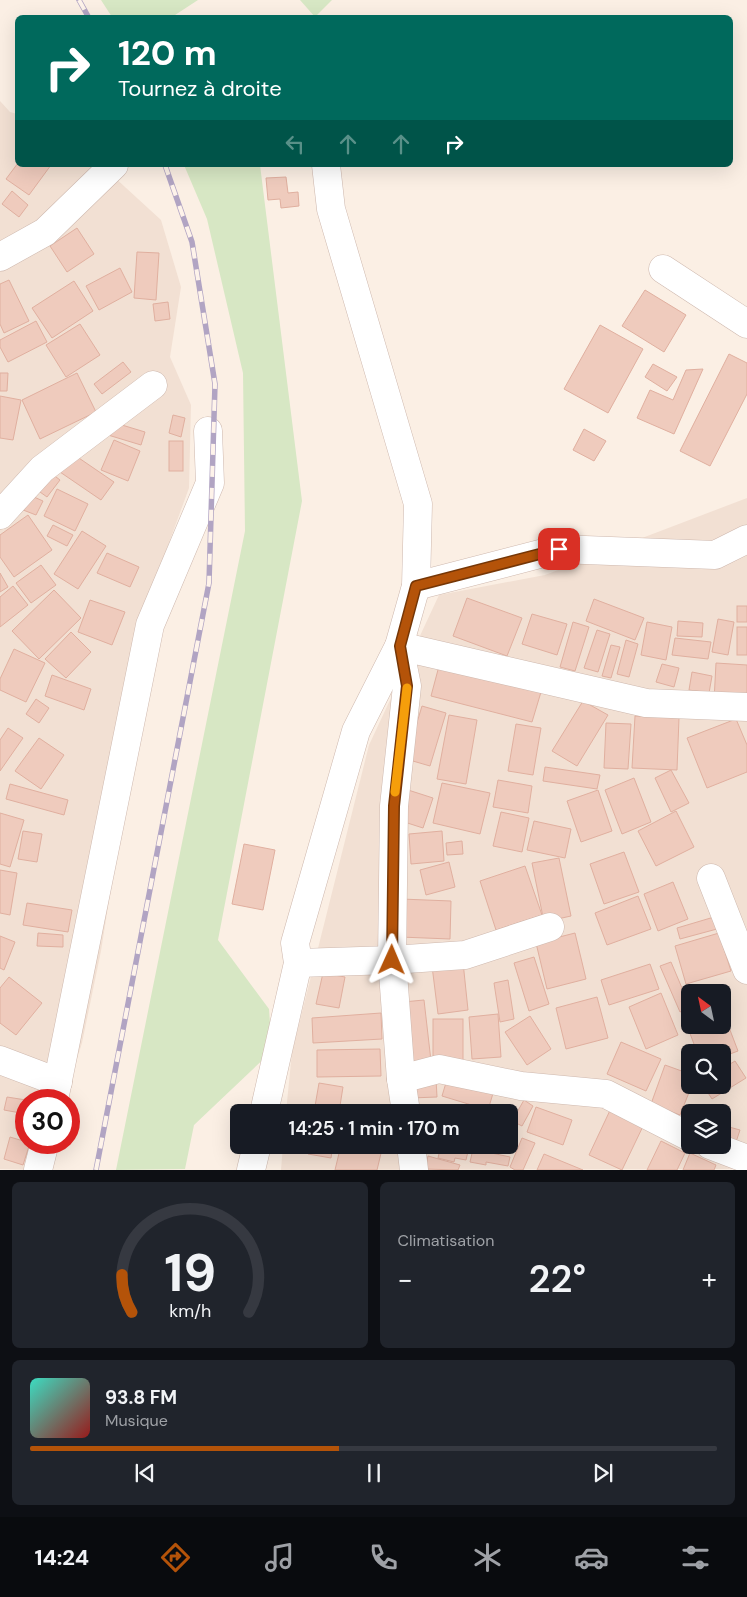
<!DOCTYPE html>
<html lang="fr">
<meta charset="utf-8">
<style>
:root{--surface:#171b24;--page:#20242c;--text:#f1f3f6;--muted:#9ea1a6;--line:#363941;--accent:#b45309}
body{margin:0;font-family:"DM Sans",sans-serif;background:var(--page);color:var(--text);height:100vh;display:flex;flex-direction:column;font-size:19px;white-space:nowrap}
*{box-sizing:border-box;margin:0}
p{font-size:16px;color:var(--muted)}
.icon{flex:none;width:28px;height:28px;fill:none;stroke:currentColor;stroke-width:2;stroke-linecap:round;stroke-linejoin:round}
.map{position:relative;height:1170px;overflow:hidden}
.panel{display:flex;flex-direction:column;gap:12px;padding:12px;background:#0d0f14;flex:1}
.panel>*{flex:none}
.top-card{position:absolute;left:15px;top:15px;width:718px;height:152px;border-radius:8px;box-shadow:0 5px 20px #0002;background:#00695c;color:#fff;overflow:hidden}
.needle{width:32px;rotate:327deg}
.tools{position:absolute;left:681px;top:984px;display:grid;gap:10px}
.tools a{display:grid;place-items:center;width:50px;height:50px;border-radius:8px;background:var(--surface);box-shadow:0 5px 20px #0002;font-size:25px}
.speed{position:absolute;left:15px;top:1089px;display:flex;gap:10px;font-size:25px;font-weight:700;text-align:center}
.speed>*{display:grid;place-content:center;width:65px;height:65px;border-radius:50%;background:var(--surface);box-shadow:0 5px 20px #0002;line-height:1}
.speed .limit{border:8px solid #d22;background:#fff;color:#111}
.pin{position:absolute;display:grid;place-items:center;width:42px;height:42px;color:#fff;margin:-21px;border-radius:10px;box-shadow:0 2px 8px #0006}
.me{position:absolute;width:55px;margin:-28px;rotate:1deg;stroke-linejoin:round;filter:drop-shadow(0 0 4px #0008)}
.turn{display:flex;align-items:center;gap:18px;height:105px;padding:0 20px;font-size:22px}
.turn .icon{width:65px;height:65px;stroke-width:2.5}
.turn b{display:block;font-size:35px;line-height:42px}
.lanes{display:flex;align-items:center;height:48px;padding:0 20px;background:#0003;justify-content:center;gap:25px;direction:ltr}
.lanes .off{opacity:.35}
.big{font-size:38px;font-weight:600;line-height:1.1}
.panel .card{flex:1;display:flex;flex-direction:column;justify-content:center;gap:8px;min-width:0;padding:0 18px;border-radius:8px;background:var(--page)}
.panel .dial{align-items:center;gap:0}
.dial svg{height:130px;overflow:visible;fill:none;stroke:var(--line);stroke-width:7;stroke-linecap:round;text-anchor:middle}
.dial text{fill:var(--text);stroke:none}
.song{display:flex;align-items:center;gap:15px}
.cover{width:60px;height:60px;border-radius:8px;background:linear-gradient(135deg,hsl(170 70% 55%),hsl(0 70% 35%))}
.played{height:5px;border-radius:2px;background:linear-gradient(90deg,var(--accent) 45%,var(--line) 45%)}
.keys{display:flex;justify-content:space-around;direction:ltr}
.heat{display:flex;justify-content:space-between;align-items:center;font-size:28px;direction:ltr}
.panel .tiles{flex:1;display:grid;gap:12px;grid-template-columns:1fr 1fr}
.card:last-child{grid-column:span 2}
.trip{position:absolute;left:230px;top:1104px;width:288px;height:50px;border-radius:8px;background:var(--surface);box-shadow:0 5px 20px #0002;font-weight:600;line-height:50px;text-align:center}
.tabs{display:flex;height:80px;justify-content:space-around;align-items:center;background:#090b0e;color:var(--muted)}
.tabs .icon{width:35px;height:35px}
.tabs .on{color:var(--accent)}
.tabs b{font-size:22px;color:var(--text)}
.map>svg:first-child{display:block}
.residential{fill:#f2e0d3;fill-rule:evenodd}
.green{fill:#d7e7c4}
.building{fill:#efcbbd;stroke:#e0af9f}
.lines{fill:none;stroke-linecap:round;stroke-linejoin:round}
.minor-casing{stroke:#ceb8ae;stroke-width:29}
.minor{stroke:#fff;stroke-width:28}
.rail-casing{stroke:#b1a4c3;stroke-width:5.5}
.rail{stroke:#fef3ea;stroke-width:4;stroke-dasharray:11;stroke-linecap:butt}
.route-casing{stroke:#753606;stroke-width:12}
.route{stroke:#b45309;stroke-width:9}
.slow{stroke:#f59e0b;stroke-width:9}
</style>
<div class="map">
<svg width="747" height="1170" viewBox="0 0 747 1170">
<rect width="100%" height="100%" fill="#fbefe4"/>
<g class="residential">
<path d="M0,101l10,11 7,2 1,51h83l60,55 20,67 -11,70 21,48 -2,83 -26,71 -62,392 -19,92 -18,57h-38v42l24,1 -9,27 -41,-1z"/>
<path d="M747,498v671l-466,1 2,-25h226v-33h-223l6,-60 77,-307 70,-150 106,-20zM690,992h32v33h-32zM690,1052h32v33h-32zM690,1112h32v33h-32z"/>
</g>
<g class="green">
<path d="M101,0h97l-23,15 1,3 -64,-1z"/>
<path d="M300,0h32l-17,17z"/>
<path d="M184,165h76l42,336 -84,439 51,69 3,42 -78,74 -9,44 -69,1 129,-639 -2,-158 -36,-154z"/>
</g>
<g class="building">
<path d="M18,163v2h33l-22,30 -23,-16z"/>
<path d="M286,177l2,16 10,-1 1,14 -18,2 -1,-9 -12,1 -2,-22z"/>
<path d="M12,191l16,14 -9,12 -17,-13z"/>
<path d="M77,228l17,26 -27,18 -17,-26z"/>
<path d="M137,252l22,1 -3,47 -22,-2z"/>
<path d="M120,268l12,24 -33,18 -13,-24z"/>
<path d="M9,280l20,41 -25,12 -4,-9v-40z"/>
<path d="M74,281l19,30 -41,27 -20,-30z"/>
<path d="M645,290l41,25 -22,37 -42,-26z"/>
<path d="M168,302l2,17 -15,2 -2,-17z"/>
<path d="M36,321l11,21 -39,20 -8,-15v-7z"/>
<path d="M80,324l20,31 -34,22 -20,-32z"/>
<path d="M600,325l43,24 -35,64 -44,-24z"/>
<path d="M729,354l18,9v31l-37,72 -30,-15z"/>
<path d="M123,362l8,10 -29,22 -8,-10z"/>
<path d="M653,364l24,13 -10,14 -22,-14z"/>
<path d="M703,369l-29,65 -37,-16 13,-28 23,10 13,-30z"/>
<path d="M0,373h8l-1,18h-7z"/>
<path d="M77,373l19,39 -56,27 -18,-39z"/>
<path d="M0,396l21,4 -8,40 -13,-2z"/>
<path d="M173,415l12,3 -4,19 -12,-4z"/>
<path d="M112,422l33,10 -4,13 -33,-10z"/>
<path d="M584,429l22,12 -12,20 -21,-11z"/>
<path d="M114,440l26,11 -12,30 -27,-11z"/>
<rect x="169" y="441" width="14" height="30"/>
<path d="M73,454l41,28 -13,18 -41,-28z"/>
<path d="M47,470l13,10 -13,17 -14,-10z"/>
<path d="M57,489l31,15 -13,27 -31,-15z"/>
<path d="M25,493l18,8 -7,14 -18,-7z"/>
<path d="M28,515l24,35 -38,27 -14,-20v-22z"/>
<path d="M53,525l20,10 -6,11 -20,-10z"/>
<path d="M82,531l24,15 -28,43 -24,-15z"/>
<path d="M107,553l32,14 -9,20 -33,-14z"/>
<path d="M41,565l15,20 -25,18 -15,-20z"/>
<path d="M0,573l8,14 -8,5z"/>
<path d="M13,586l15,19 -28,22v-30z"/>
<path d="M54,590l27,28 -42,41 -27,-28z"/>
<path d="M467,598l55,20 -15,38 -54,-20z"/>
<path d="M594,599l50,19 -9,22 -49,-19z"/>
<path d="M90,600l35,12 -13,33 -34,-13z"/>
<rect x="737" y="606" width="10" height="16"/>
<path d="M532,614l35,10 -10,31 -35,-11z"/>
<path d="M718,619l16,3 -6,33 -16,-3z"/>
<path d="M678,621l25,2 -1,14 -25,-1z"/>
<path d="M573,622l16,5 -14,44 -15,-4z"/>
<path d="M647,622l25,5 -6,33 -25,-5z"/>
<rect x="737" y="627" width="10" height="28"/>
<path d="M597,630l13,4 -12,38 -14,-4z"/>
<path d="M71,632l20,20 -25,26 -21,-19z"/>
<path d="M675,638l36,4 -3,17 -36,-4z"/>
<path d="M626,640l12,4 -9,33 -12,-3z"/>
<path d="M611,645l9,2 -9,31 -9,-2z"/>
<path d="M14,649l31,14 -19,39 -26,-12v-11z"/>
<path d="M716,663l31,2v38l-33,-2z"/>
<path d="M662,664l17,4 -5,19 -18,-5z"/>
<path d="M439,666l102,26 -9,30 -101,-26z"/>
<path d="M692,672l20,4 -3,17 -20,-3z"/>
<path d="M52,675l39,14 -7,21 -39,-14z"/>
<path d="M36,699l13,9 -10,15 -13,-9z"/>
<path d="M583,701l25,14 -31,51 -25,-15z"/>
<path d="M422,706l24,7 -16,53 -24,-7z"/>
<path d="M449,715l28,5 -11,64 -29,-5z"/>
<path d="M635,716l44,2 -2,52 -45,-2z"/>
<path d="M736,719l11,26v27l-40,16 -20,-50z"/>
<path d="M606,723l25,1 -3,45 -24,-1z"/>
<path d="M516,724l25,4 -8,47 -25,-4z"/>
<path d="M8,728l15,10 -23,33v-31z"/>
<path d="M39,738l25,17 -23,34 -26,-18z"/>
<path d="M545,767l55,8 -3,14 -54,-8z"/>
<path d="M671,770l18,33 -18,9 -16,-34z"/>
<path d="M634,778l17,44 -29,12 -17,-44z"/>
<path d="M498,780l34,6 -4,27 -35,-6z"/>
<path d="M442,783l48,10 -10,41 -47,-11z"/>
<path d="M10,784l58,16 -4,15 -58,-16z"/>
<path d="M405,789l28,9 -10,30 -28,-9z"/>
<path d="M598,790l14,41 -31,11 -14,-41z"/>
<path d="M676,811l18,36 -38,19 -18,-35z"/>
<path d="M501,812l28,6 -7,34 -29,-6z"/>
<path d="M0,813l24,7 -14,47 -10,-3z"/>
<path d="M534,821l37,8 -6,29 -38,-8z"/>
<path d="M23,831l19,3 -5,28 -19,-3z"/>
<path d="M442,831l2,30 -33,3 -2,-30z"/>
<path d="M462,841l1,13 -16,1 -1,-12z"/>
<path d="M244,844l31,6 -12,60 -31,-6z"/>
<path d="M624,852l15,40 -35,12 -14,-40z"/>
<path d="M559,858l12,58 -27,6 -12,-59z"/>
<path d="M449,862l6,25 -29,8 -6,-25z"/>
<path d="M525,866l17,49 -46,15 -16,-49z"/>
<path d="M0,870l17,3 -7,42 -10,-2z"/>
<path d="M673,882l15,37 -30,12 -14,-37z"/>
<path d="M638,896l13,33 -44,16 -12,-32z"/>
<path d="M401,899l50,2 -1,38 -50,-2z"/>
<path d="M27,903l45,7 -4,22 -45,-7z"/>
<path d="M714,917l3,12 -37,10 -3,-11z"/>
<path d="M38,933l25,2v12l-26,-1z"/>
<path d="M575,933l11,46 -39,10 -11,-46z"/>
<path d="M719,933l12,38 -45,13 -11,-38z"/>
<path d="M0,936l15,6 -11,28 -4,-2z"/>
<path d="M534,957l15,47 -20,7 -15,-48z"/>
<path d="M463,962l5,48 -30,4 -6,-48z"/>
<path d="M671,962l19,45 -10,5 -20,-46z"/>
<path d="M650,964l9,25 -50,16 -8,-25z"/>
<path d="M323,973l22,4 -6,31 -23,-4z"/>
<path d="M9,977l33,26 -26,32 -16,-12v-35z"/>
<path d="M508,980l6,39 -14,3 -6,-39z"/>
<path d="M661,993l17,42 -32,14 -17,-42z"/>
<path d="M597,997l11,41 -42,11 -10,-41z"/>
<path d="M424,1000l7,61 -21,3 -7,-62z"/>
<path d="M722,1009l16,42 -16,6v-5h-25l-14,-37 7,-3v13h32z"/>
<path d="M381,1013l1,26 -69,4 -1,-25z"/>
<path d="M498,1014l3,43 -29,2 -3,-42z"/>
<path d="M530,1016l21,33 -24,16 -22,-33z"/>
<rect x="433" y="1019" width="30" height="42"/>
<path d="M621,1042l40,17 -15,32 -39,-17z"/>
<path d="M380,1049l1,27 -64,1v-27z"/>
<path d="M735,1061l11,17 -34,21 -9,-14h19v-16z"/>
<path d="M665,1065l25,9v11h2l-12,30 -29,-11z"/>
<path d="M448,1076l46,14 -6,20 -46,-14z"/>
<path d="M436,1079l1,18 -26,1v-18z"/>
<path d="M319,1083l24,4 -4,25h-25z"/>
<path d="M7,1097l19,3v14l-22,-4z"/>
<path d="M524,1100l9,6 -11,20 -10,-5z"/>
<path d="M613,1104l33,16 -24,50 -33,-15z"/>
<path d="M536,1107l36,13 -9,25 -36,-13z"/>
<path d="M722,1125l18,5 -6,18 -12,-4z"/>
<path d="M10,1137l20,6 -7,22 -19,-6z"/>
<path d="M522,1138l13,5 -12,27h-8l-5,-3z"/>
<path d="M661,1141l24,12 -8,17h-30z"/>
<path d="M309,1145h24l-2,13 -23,-4z"/>
<path d="M341,1145h42l-6,25h-42z"/>
<path d="M441,1145l28,2 -3,13 -11,-2 -1,4 -16,-4z"/>
<path d="M473,1149l37,8 -2,9 -22,-4v3l-16,-3z"/>
<path d="M690,1153l26,12 -2,5h-31z"/>
<path d="M544,1154l39,16h-46z"/>
<path d="M428,1156l32,9 -2,5 -33,-1z"/>
</g>
<g class="lines">
<defs>
<g id="minor">
<path d="M0,257l45,-25 69,-67"/>
<path d="M663,269l84,55"/>
<path d="M0,515l42,-46 111,-84"/>
<path d="M416,586l143,-37 156,6 32,-16"/>
<path d="M711,878l36,92"/>
<path d="M298,963l94,-3 73,-5 85,-28"/>
<path d="M0,1060l58,22"/>
<path d="M401,1079l38,-10 82,17 85,8 84,43"/>
<path d="M54,1100l96,-475 60,-142 -2,-52"/>
<path d="M264,1112l34,-149 -3,-20 61,-212 43,-85 17,-60 2,-82 -87,-295 -5,-44"/>
<path d="M406,1112l-5,-33 -9,-119 2,-154 13,-120 -8,-40 247,57 101,4"/>
<path d="M411,1145l3,25"/>
<path d="M710,1145l37,14"/>
<path d="M38,1170l7,-28"/>
<path d="M251,1170l6,-25"/>
</g>
</defs>
<use href="#minor" class="minor-casing"/>
<use href="#minor" class="minor"/>
<defs>
<g id="rail">
<path d="M79,0l10,18"/>
<path d="M96,1170l113,-587 6,-199 -23,-142 -27,-77"/>
</g>
</defs>
<use href="#rail" class="rail-casing"/>
<use href="#rail" class="rail"/>
</g>
<g class="lines">
<defs>
<path id="route" d="M392,960l2,-154 13,-120 -7,-40 16,-60 143,-37"/>
</defs>
<use href="#route" class="route-casing"/>
<use href="#route" class="route"/>
<path class="slow" d="M395,792l12,-104"/>
</g>
</svg>
<div class="tools">
<a><svg class="needle" viewBox="-14 -14 28 28"><path d="M0-13l5 13h-10z" fill="#e53935"/><path d="M0 13l5-13h-10z" fill="#9ea1a6"/></svg></a>
<a><svg class="icon" aria-label="search" viewBox="0 0 24 24"><circle cx="10" cy="10" r="6"/><path d="M15 15l6 6"/></svg></a>
<a><svg class="icon" aria-label="layers" viewBox="0 0 24 24"><path d="M12 4l9 5-9 5-9-5zM3 14l9 5 9-5"/></svg></a>
</div>
<div class="speed"><div class="limit">30</div></div>
<div class="pin" style="left:559px;top:549px;background:#d93025"><svg class="icon" aria-label="arrive" viewBox="0 0 24 24"><path d="M6 21V4h12l-3 4 3 4H6"/></svg></div>
<svg class="me" style="left:392px;top:960px" viewBox="-20 -20 40 40"><path d="M0-17L14 15 0 8-14 15z" fill="#b45309" stroke="#fff" stroke-width="4"/></svg>
<div class="trip">14:25 · 1 min · 170 m</div>
<div class="top-card">
<div class="turn"><svg class="icon" aria-label="right" viewBox="0 0 24 24"><path d="M7 20v-9h11M14 6l5 5-5 5"/></svg><div><b>120 m</b>Tournez à droite</div></div>
<div class="lanes"><svg class="icon off" aria-label="left" viewBox="0 0 24 24"><path d="M17 20v-9H6M10 6l-5 5 5 5"/></svg><svg class="icon off" aria-label="ahead" viewBox="0 0 24 24"><path d="M12 20V5M6 11l6-6 6 6"/></svg><svg class="icon off" aria-label="ahead" viewBox="0 0 24 24"><path d="M12 20V5M6 11l6-6 6 6"/></svg><svg class="icon" aria-label="right" viewBox="0 0 24 24"><path d="M7 20v-9h11M14 6l5 5-5 5"/></svg></div>
</div>
</div>
<section class="panel">
<div class="tiles">
<div class="card dial"><svg viewBox="0 0 100 80">
<path d="M14 69A42 42 0 1 1 86 69"/>
<path d="M14 69A42 42 0 0 1 8 46" stroke="#b45309"/>
<text x="50" y="56" font-size="32" font-weight="700">19</text>
<text x="50" y="72" font-size="11">km/h</text>
</svg></div>
<div class="card"><p>Climatisation</p>
<div class="heat"><a>−</a><b class="big">22°</b><a>+</a></div>
</div>
<div class="card">
<div class="song"><i class="cover"></i><div><b>93.8 FM</b><p>Musique</p></div></div>
<div class="played"></div>
<div class="keys"><svg class="icon" aria-label="previous" viewBox="0 0 24 24"><path d="M18 5L8 12l10 7zM5 5v14"/></svg><svg class="icon" aria-label="pause" viewBox="0 0 24 24"><path d="M8 5v14M16 5v14"/></svg><svg class="icon" aria-label="next" viewBox="0 0 24 24"><path d="M6 5l10 7-10 7zM19 5v14"/></svg></div>
</div>
</div>
</section>
<nav class="tabs">
<b>14:24</b>
<svg class="icon on" aria-label="directions" viewBox="0 0 24 24"><path d="M12 3l9 9-9 9-9-9zM9 14v-3h6M13 9l2 2-2 2"/></svg>
<svg class="icon" aria-label="music" viewBox="0 0 24 24"><path d="M9 18V5l10-2v13"/><circle cx="6" cy="18" r="3"/><circle cx="16" cy="16" r="3"/></svg>
<svg class="icon" aria-label="phone" viewBox="0 0 24 24"><path d="M5 4h4l2 5-3 2q2 4 5 5l2-3 5 2v4C11 20 4 13 5 4z"/></svg>
<svg class="icon" aria-label="climate" viewBox="0 0 24 24"><path d="M12 3v18M4 7l16 10M4 17L20 7"/></svg>
<svg class="icon" aria-label="car" viewBox="0 0 24 24"><path d="M5 17H2v-5l4-1 3-4h7l3 4 3 1v5h-3M9 17h6M6 11h13"/><circle cx="7" cy="17" r="2"/><circle cx="17" cy="17" r="2"/></svg>
<svg class="icon" aria-label="filters" viewBox="0 0 24 24"><path d="M4 7h16M4 17h16"/><circle cx="9" cy="7" r="2"/><circle cx="15" cy="17" r="2"/></svg>
</nav>
